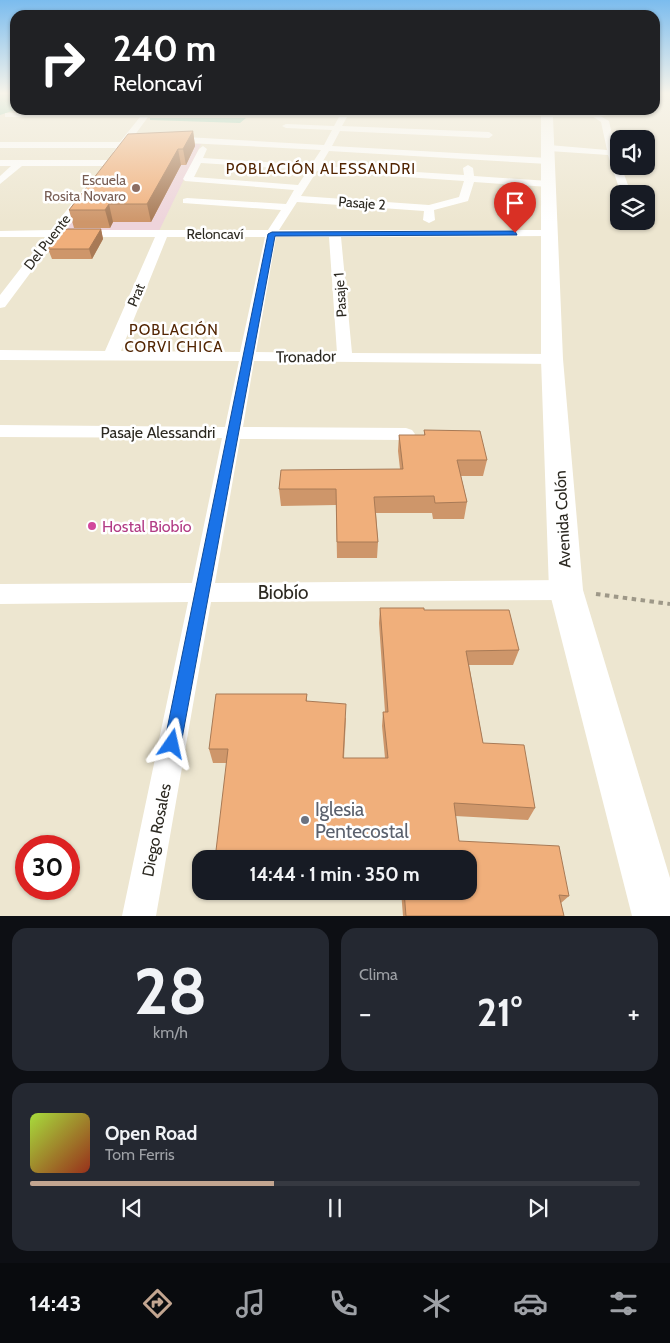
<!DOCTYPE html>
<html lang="es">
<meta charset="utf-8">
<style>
:root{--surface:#171b24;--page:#242831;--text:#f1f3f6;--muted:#9ea1a6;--line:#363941;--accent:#c2a590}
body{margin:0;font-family:Cabin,sans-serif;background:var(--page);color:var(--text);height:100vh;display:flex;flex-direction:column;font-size:19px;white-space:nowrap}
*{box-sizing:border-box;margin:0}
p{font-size:16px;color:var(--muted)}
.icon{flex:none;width:28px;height:28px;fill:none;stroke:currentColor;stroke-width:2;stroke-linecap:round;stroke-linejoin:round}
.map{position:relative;height:916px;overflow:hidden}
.drawer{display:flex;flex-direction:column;gap:12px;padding:12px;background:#0d0f14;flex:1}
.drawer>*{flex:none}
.banner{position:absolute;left:10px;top:10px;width:650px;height:105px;border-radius:15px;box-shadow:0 1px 4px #0004;background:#202124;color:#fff;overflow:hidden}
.controls{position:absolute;left:610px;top:130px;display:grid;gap:10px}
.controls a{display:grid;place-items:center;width:45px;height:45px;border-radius:10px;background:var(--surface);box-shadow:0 1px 4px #0004;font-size:25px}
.speed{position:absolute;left:15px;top:835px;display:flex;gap:10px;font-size:25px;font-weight:700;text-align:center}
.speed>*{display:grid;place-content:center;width:65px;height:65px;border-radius:50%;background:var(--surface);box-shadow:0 1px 4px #0004;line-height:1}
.speed .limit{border:8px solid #d22;background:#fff;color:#111}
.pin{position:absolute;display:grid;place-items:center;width:42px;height:42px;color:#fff;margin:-51px -21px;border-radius:50% 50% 50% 0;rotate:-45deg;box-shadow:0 0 5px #0007}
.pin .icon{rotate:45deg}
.me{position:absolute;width:55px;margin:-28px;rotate:11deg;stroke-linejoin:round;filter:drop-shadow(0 0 4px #0008)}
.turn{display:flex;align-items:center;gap:18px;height:105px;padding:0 20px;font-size:22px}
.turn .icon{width:65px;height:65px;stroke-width:2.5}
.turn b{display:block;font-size:35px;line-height:42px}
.big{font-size:38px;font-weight:700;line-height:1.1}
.drawer .widget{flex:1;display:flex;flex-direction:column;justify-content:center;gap:8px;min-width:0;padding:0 18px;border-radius:15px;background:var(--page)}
.drawer .dial{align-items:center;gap:0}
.dial b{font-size:65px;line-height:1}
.song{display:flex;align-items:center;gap:15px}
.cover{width:60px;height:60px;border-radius:8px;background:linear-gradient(135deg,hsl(80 70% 55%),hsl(10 70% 35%))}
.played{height:5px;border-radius:2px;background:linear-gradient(90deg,var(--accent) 40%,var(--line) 40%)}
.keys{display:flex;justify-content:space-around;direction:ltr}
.heat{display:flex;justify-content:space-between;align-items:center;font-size:28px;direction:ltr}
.drawer .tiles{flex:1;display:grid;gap:12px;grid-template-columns:1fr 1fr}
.widget:last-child{grid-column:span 2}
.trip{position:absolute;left:192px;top:850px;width:285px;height:50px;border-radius:15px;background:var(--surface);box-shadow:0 1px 4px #0004;font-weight:700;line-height:50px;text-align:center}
.dock{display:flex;height:80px;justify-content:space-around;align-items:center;background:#090b0e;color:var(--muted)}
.dock .icon{width:35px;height:35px}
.dock .on{color:var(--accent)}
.dock b{font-size:22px;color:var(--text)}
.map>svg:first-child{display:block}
.education{fill:#eed4db}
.green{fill:#93ceb3}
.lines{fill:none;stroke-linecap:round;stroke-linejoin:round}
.path{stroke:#9e9888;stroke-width:4;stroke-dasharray:4.5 4.5;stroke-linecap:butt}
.street{fill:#fff;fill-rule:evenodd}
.secondary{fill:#fff;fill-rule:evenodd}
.wall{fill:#ce966a}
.shaded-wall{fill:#a87a56}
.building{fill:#f0af7b;stroke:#a87a56}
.route{fill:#1a73e8;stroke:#114b97}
.education-dot{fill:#8d6e63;stroke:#fff;stroke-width:2}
.hotel-dot{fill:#d1479c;stroke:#fff;stroke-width:2}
.worship-dot{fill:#6b7280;stroke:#fff;stroke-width:2}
.labels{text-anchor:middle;stroke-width:5;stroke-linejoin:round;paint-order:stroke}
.far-education-label{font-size:14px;fill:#785e54;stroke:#fff;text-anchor:end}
.far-street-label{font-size:14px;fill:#2c2921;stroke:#fff}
.far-neighbourhood-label{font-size:15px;letter-spacing:1px;fill:#522502;stroke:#fff}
.street-label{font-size:16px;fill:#2c2921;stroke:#fff}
.hotel-label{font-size:16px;fill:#b23c85;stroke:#fff;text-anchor:start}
.near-street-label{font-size:19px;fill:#2c2921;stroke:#fff}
.near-worship-label{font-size:19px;fill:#5b616d;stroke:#fff;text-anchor:start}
</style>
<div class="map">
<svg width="670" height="916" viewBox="0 0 670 916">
<rect width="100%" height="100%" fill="#ede6d0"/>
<path class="education" d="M129,140l72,4 -42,87 -103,1z"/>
<g class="green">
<path d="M0,93h15v17l-15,5z"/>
<path d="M150,118h96l-6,5 -90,-3z"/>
</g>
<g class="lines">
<path class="path" d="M596,594l74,10"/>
<g class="street">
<path d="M146,110h8l-2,2h398l1,2 -4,2 -200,1 -5,9 147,6 4,3 -4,3 -149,-7 -8,15 216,12 5,3 -5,3 -219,-13 -9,15 144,9 -1,-7 5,-3 5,3 1,8 75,5 5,3 -5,3 -75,-5 -6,19 -34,9 1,10 -6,3 -6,-3 1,-9 -127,-9 -18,28h271l6,3 -6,3 -209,1 11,116 200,1 8,5 -8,5 -298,-3 -11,66 163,1 6,2 3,4 -3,4 -6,2 -166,-1 -25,144 351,-3 8,3 4,7 -4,7 -8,3 -355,2 -55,314h-34l66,-314 -188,2v-20l192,-1 30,-145 -222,-1v-12l225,2 14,-66 -239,-1v-10l105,1 50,-114h-98l-52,70 -5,1v-13l45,-58h-45v-6l51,-1 30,-38 4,-1 5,3 -27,36h205l13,-20 -98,-7v-4l4,-1 99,6 8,-14 -109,-9 -2,-2 16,-30 4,-3 4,3 -4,9 108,7 10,-15 -153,-8 -4,-3 4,-3 156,9 8,-15 -46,-2 -4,-2 4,-2 48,2 5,-9h-191l-22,30 -9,8 -4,-3 3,-4h-116v-6h120l20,-25h-135v-4l139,-1zM201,163l107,7 -10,15 -104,-8zM317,171l147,10 -5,16 -30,8 -128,-9zM167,237h98l-25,115 -119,-1zM276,237h53l8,116 -81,-1z"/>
<path d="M593,112l16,9 10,45h2l7,19 -1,2 -9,-2 -10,-30 -59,-4 -4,-3 4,-3 58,5 -6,-28 -12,-8z"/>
<path d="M0,160h109l5,3 -5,3h-87l-22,18v-8l11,-10h-11z"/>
</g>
<path class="secondary" d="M541,110h84l-2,2 -25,5h-45l10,242 20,231 87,288v38h-38l-83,-326 -8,-231z"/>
</g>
<g class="wall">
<path d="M193,131l2,15 -9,19h-5l-30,57h-38l-3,6h-36l-5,-18z"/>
<path d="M101,229l2,10 -11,20h-40l-4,-10z"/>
<path d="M424,430l63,30 -4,16h-22l6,26 -3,17h-31l-1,-6h-56l2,29 -1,16h-40l-1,-53 -55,1 -2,-17 121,-20 -2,-18 1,-16h25z"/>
<path d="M380,608l44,2 95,40 -6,15h-44l14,78 52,65 -7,12 -73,-4 4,25 110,55 -8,7 3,13h-161l-2,-25h68l-242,-128h-14l-4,-14 98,-55v7l39,17 -2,40h41l-3,-32 1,-14h2l-6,-89z"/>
</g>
<g class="shaded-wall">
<path d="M193,131l2,15 -9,19 -3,-16z"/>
<path d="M178,149l3,16 -30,57 -4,-18z"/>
<path d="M109,204l4,18 -3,6 -5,-18z"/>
<path d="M101,229l2,10 -11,20 -3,-10z"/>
</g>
<g class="building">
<path d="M193,131l-10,18h-5l-31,55h-38l-4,6h-36l59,-76z"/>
<path d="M63,229h38l-12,20h-41z"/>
<path d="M424,430l56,1 7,29h-30l10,42 -32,1 -1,-7 -60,1 4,45h-41l-1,-53h-57l2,-19 122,-1 -4,-34h26z"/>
<path d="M380,608h44v2h85l10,40 -53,1 17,92 41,2 11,63 -81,-5 5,38 100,5 10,50 -10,-1 5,21h-158l-2,-25h65v-32h-254l13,-110h-19l7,-55h91l-1,7 40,3 -3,54h45l-5,-46h5z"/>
</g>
<linearGradient id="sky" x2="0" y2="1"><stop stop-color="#7bbcee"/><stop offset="0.42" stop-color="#f7f4ea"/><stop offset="1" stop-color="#f7f4ea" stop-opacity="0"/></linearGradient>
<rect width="670" height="222" fill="url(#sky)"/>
<path class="route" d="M515,231l2,4 -242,1 -94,508 -3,6 -6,3 -6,-3 -2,-6 104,-510 4,-2z"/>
<circle class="education-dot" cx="136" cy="188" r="5"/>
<circle class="hotel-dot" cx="92" cy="526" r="5"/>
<circle class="worship-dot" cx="305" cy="820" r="5"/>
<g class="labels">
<g class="far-education-label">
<text x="126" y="185">Escuela<tspan x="126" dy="16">Rosita Novaro</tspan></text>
</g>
<g class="far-street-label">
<text transform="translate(362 203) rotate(4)" y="5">Pasaje 2</text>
<text x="215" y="239">Reloncaví</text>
<text transform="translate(47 242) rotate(-52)" y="5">Del Puente</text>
<text transform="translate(136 295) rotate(-67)" y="5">Prat</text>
<text transform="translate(340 295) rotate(-94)" y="5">Pasaje 1</text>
</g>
<g class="far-neighbourhood-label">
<text x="321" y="174">POBLACIÓN ALESSANDRI</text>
<text x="174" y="335">POBLACIÓN<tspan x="174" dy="17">CORVI CHICA</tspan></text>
</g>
<g class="street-label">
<text transform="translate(306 356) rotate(-1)" y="6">Tronador</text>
<text x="158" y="438">Pasaje Alessandri</text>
<text transform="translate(562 519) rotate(-93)" y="6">Avenida Colón</text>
<text transform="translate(156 830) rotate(-79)" y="6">Diego Rosales</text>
</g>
<g class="hotel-label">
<text x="102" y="532">Hostal Biobío</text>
</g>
<g class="near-street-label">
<text x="283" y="599">Biobío</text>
</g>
<g class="near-worship-label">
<text x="315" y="816">Iglesia<tspan x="315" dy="22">Pentecostal</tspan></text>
</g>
</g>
</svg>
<div class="controls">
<a><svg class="icon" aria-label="sound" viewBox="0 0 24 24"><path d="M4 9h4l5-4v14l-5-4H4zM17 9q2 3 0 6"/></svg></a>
<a><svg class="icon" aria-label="layers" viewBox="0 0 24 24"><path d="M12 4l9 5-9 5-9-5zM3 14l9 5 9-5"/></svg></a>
</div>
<div class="speed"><div class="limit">30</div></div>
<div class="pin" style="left:515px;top:233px;background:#d93025"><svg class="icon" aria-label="arrive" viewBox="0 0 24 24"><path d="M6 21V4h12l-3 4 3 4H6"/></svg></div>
<svg class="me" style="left:172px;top:744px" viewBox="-20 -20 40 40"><path d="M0-17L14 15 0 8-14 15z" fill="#1a73e8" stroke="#fff" stroke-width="4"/></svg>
<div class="trip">14:44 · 1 min · 350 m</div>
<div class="banner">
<div class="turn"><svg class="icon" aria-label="right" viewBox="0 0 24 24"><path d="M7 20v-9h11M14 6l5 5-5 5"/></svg><div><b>240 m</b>Reloncaví</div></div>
</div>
</div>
<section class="drawer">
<div class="tiles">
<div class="widget dial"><b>28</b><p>km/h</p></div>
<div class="widget"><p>Clima</p>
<div class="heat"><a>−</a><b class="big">21°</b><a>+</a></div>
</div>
<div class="widget">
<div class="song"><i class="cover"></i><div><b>Open Road</b><p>Tom Ferris</p></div></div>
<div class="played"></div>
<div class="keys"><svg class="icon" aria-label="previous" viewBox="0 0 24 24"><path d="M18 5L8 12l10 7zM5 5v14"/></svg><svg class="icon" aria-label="pause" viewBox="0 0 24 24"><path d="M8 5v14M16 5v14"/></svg><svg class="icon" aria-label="next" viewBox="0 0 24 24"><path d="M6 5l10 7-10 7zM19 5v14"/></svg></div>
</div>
</div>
</section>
<nav class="dock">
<b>14:43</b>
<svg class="icon on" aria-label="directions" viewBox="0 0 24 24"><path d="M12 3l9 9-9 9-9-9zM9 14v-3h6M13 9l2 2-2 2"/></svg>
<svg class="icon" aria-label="music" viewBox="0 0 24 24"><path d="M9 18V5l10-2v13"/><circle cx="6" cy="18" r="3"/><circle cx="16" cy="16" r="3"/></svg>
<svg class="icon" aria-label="phone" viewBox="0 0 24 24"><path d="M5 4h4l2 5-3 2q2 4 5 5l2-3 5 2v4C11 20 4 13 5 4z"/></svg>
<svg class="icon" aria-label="climate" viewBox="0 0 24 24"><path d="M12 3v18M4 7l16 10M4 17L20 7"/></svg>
<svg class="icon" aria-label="car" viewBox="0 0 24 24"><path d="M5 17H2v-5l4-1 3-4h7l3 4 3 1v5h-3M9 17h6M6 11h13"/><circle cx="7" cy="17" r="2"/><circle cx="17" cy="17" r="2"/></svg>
<svg class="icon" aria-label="filters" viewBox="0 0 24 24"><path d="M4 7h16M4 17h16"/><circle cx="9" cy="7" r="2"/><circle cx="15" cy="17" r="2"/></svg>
</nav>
